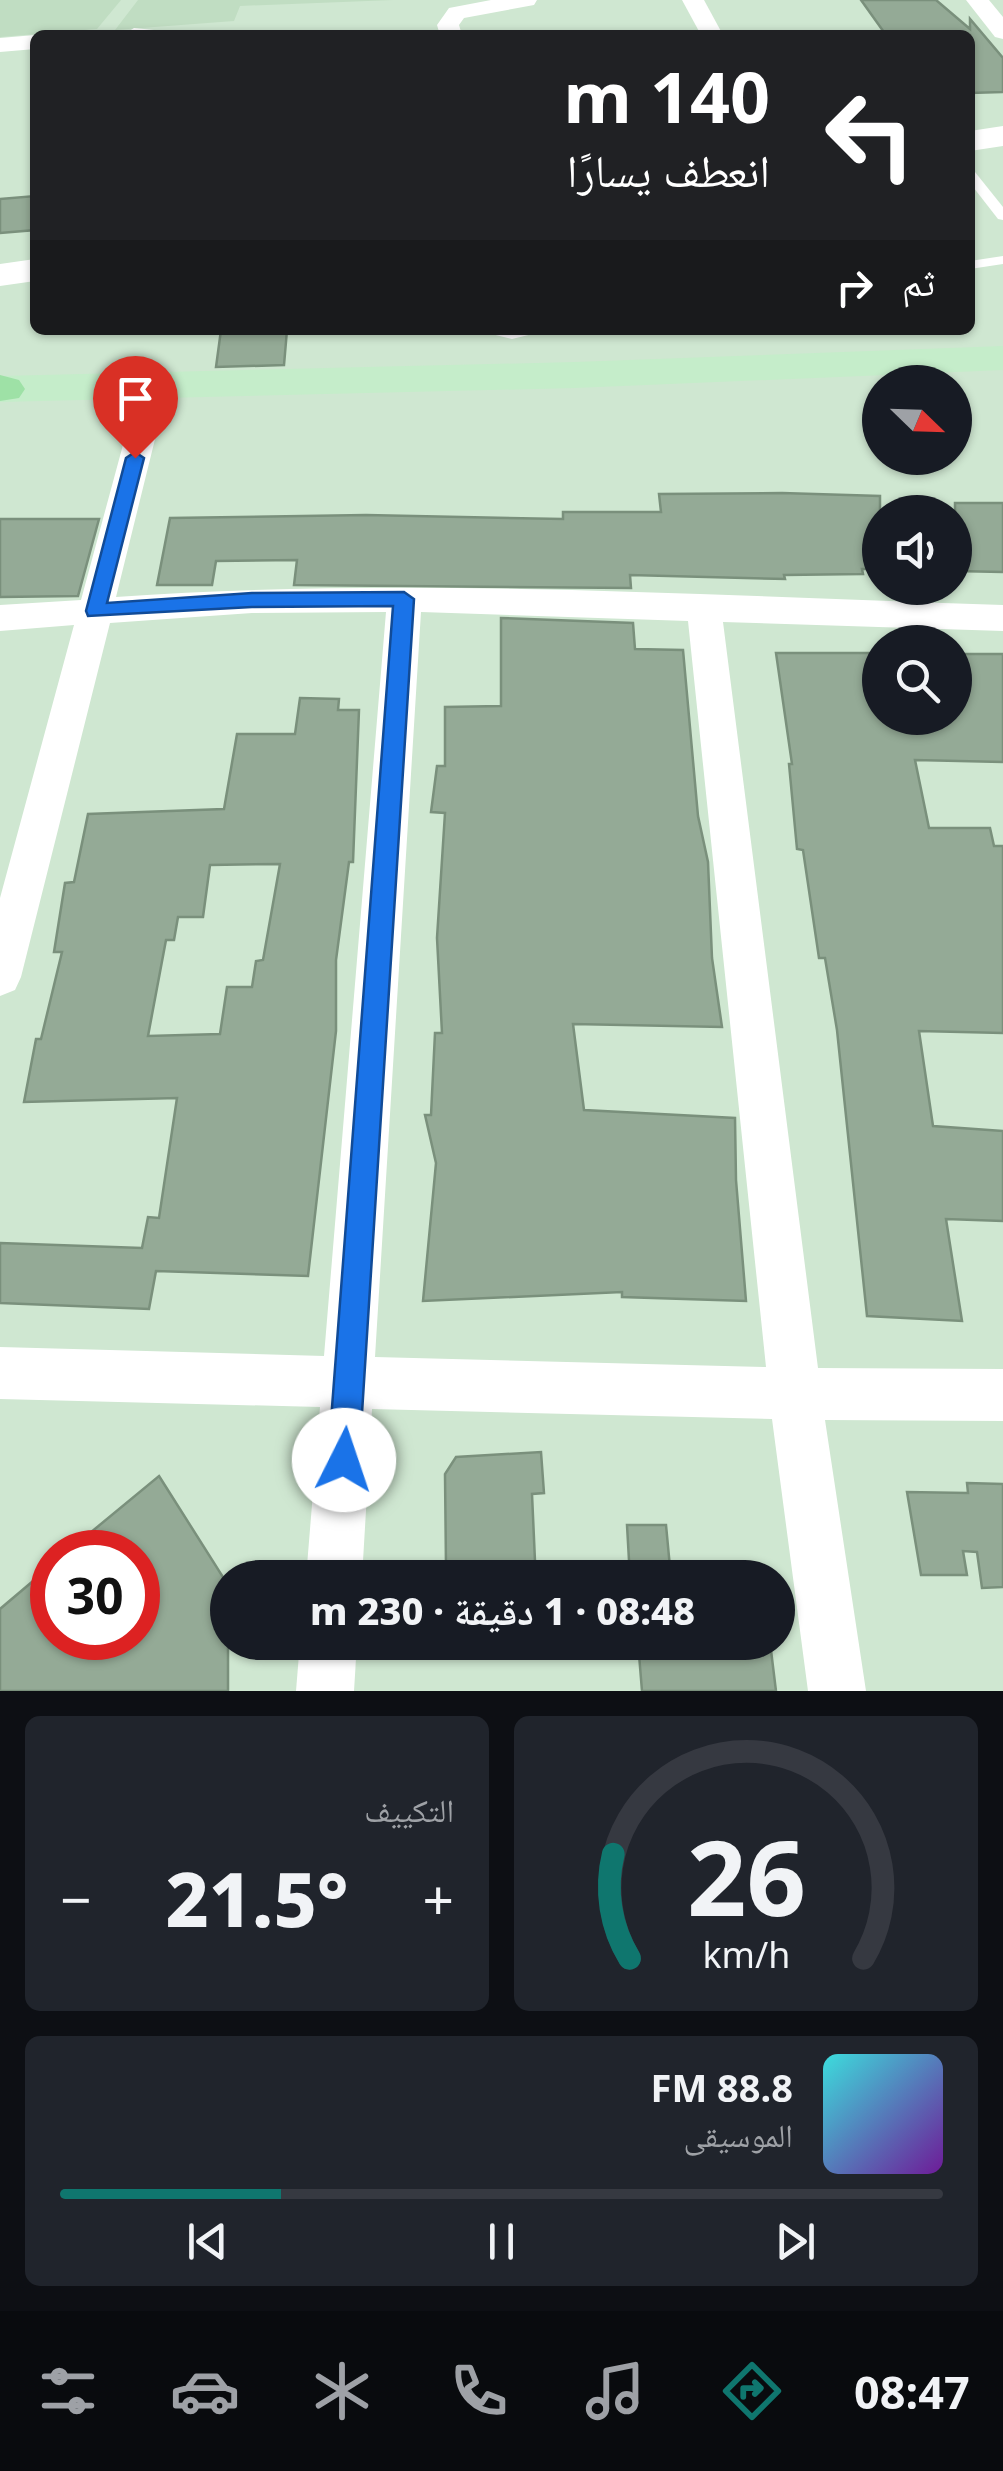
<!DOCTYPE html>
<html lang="ar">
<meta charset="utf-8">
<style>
:root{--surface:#171b24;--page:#20242c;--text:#f1f3f6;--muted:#9ea1a6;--line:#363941;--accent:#0f766e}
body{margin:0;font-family:"Noto Sans","Noto Naskh Arabic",sans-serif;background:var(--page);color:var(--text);direction:rtl;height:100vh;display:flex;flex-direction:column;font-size:38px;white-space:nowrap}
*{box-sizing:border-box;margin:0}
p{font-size:32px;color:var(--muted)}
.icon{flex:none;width:55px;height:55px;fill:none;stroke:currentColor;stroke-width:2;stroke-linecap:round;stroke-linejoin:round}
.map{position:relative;height:1691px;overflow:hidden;direction:ltr}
.details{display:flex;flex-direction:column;gap:25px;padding:25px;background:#0d0f14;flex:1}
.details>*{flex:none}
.banner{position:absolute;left:30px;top:30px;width:945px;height:305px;border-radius:15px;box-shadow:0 2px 8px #0004;direction:rtl;background:#202124;color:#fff;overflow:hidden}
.needle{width:65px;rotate:113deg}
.tools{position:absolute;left:862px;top:365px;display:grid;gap:20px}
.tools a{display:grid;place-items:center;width:110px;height:110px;border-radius:50%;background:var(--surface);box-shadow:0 2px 8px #0004;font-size:50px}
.speed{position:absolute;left:30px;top:1530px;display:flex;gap:20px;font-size:50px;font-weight:700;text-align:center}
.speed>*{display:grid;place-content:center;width:130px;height:130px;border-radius:50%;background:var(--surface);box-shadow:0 2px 8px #0004;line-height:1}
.speed .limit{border:15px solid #d22;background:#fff;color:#111}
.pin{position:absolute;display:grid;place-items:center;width:85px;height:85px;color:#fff;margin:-102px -42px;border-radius:50% 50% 50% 0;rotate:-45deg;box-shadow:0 0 10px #0007}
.pin .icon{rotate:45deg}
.me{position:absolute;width:110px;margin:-55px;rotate:4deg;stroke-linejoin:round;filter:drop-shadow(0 0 8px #0008)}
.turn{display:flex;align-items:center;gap:35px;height:210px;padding:0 40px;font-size:45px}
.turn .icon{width:130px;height:130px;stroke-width:2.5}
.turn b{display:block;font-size:70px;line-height:85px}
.then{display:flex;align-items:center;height:95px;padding:0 40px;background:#0003;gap:20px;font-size:38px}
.big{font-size:75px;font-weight:800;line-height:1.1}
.details .card{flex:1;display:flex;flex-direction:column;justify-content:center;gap:15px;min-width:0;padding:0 35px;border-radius:15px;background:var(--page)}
.details .dial{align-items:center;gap:0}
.dial svg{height:260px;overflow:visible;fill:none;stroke:var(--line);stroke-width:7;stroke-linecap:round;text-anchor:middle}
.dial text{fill:var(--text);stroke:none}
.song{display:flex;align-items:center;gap:30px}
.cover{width:120px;height:120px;border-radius:15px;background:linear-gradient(135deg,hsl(180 70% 55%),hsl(280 70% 35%))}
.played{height:10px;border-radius:5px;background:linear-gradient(90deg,var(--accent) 25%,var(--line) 25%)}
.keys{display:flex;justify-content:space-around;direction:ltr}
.heat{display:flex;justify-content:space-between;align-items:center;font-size:55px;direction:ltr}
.details .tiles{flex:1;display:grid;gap:25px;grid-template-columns:1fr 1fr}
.card:last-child{grid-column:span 2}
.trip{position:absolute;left:210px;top:1560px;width:585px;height:100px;border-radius:50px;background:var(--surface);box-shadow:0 2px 8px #0004;font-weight:800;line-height:100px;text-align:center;direction:rtl}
.tab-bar{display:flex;height:160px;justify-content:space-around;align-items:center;background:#090b0e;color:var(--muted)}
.tab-bar .icon{width:70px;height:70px}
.tab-bar .current{color:var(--accent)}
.tab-bar b{font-size:45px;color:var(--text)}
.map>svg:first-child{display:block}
.built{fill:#c0ddc2}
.building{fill:#94aa96;stroke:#7a907c;stroke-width:2.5;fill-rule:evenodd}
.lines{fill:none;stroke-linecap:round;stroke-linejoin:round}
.lane{fill:#fff;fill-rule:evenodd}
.street{fill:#fff;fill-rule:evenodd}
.secondary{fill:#fff;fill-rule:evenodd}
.primary{fill:#c5edca;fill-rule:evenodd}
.highway{fill:#9ee1a6;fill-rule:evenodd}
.route{fill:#1a73e8;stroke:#114b97;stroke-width:2.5}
</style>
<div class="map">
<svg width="1003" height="1691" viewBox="0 0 1003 1691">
<rect width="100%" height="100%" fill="#cfe7d1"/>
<g class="built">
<path d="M0,0h121l-24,29 -97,8z"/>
<path d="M138,0h255l-153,6 -6,15 -119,9z"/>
</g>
<g class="building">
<path d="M861,0h75l34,29v-10l33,39v34l-33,1v-58h-84z"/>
<path d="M35,196v34l-35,3v-34z"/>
<path d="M221,330h66l-3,35 -68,2z"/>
<path d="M782,493l98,3v73h-18l1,5 -79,1 1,4 -155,-4 1,13 -337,-3 3,-25 -81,1 -4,24h-55l13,-67 196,-3 197,4v-7h98l-2,-18z"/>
<path d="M955,503h48v69l-48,-1z"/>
<path d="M0,519h99l-21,77 -78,1z"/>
<path d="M501,618l132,5 2,26 48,1 15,166 10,46 4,96 10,69 -149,-3 11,86 151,8 1,62 10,121 -124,-4v-5l-199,9 13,-138 -11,-48h6l4,-82h7l-5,-95 8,-125 -14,-1 6,-46h8v-59l56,-1z"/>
<path d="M776,653h104v65h75v-64h48v108l-88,-2 14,68h61l4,18h9v187l-84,-2 14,95 70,5v90l-57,-2 16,102 -95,-5 -30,-286 -12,-72h-6l-16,-108 -6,-1 -8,-85h3z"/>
<path d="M300,698l39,1 -1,11h21l-6,152h-4l-13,98v71l-28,245 -152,-5 -7,38 -149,-6v-60l142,5 6,-31 11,1 18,-120 -153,4 12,-63h5l21,-87h-8l11,-69 9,-1 14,-68 136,-5 13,-75h58zM280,864l-17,96 -7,1 -4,26h-25l-7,47 -72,2 18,-96h8l4,-23h25l7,-52z"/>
<path d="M541,1452l3,41 -12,1 3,67 -89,6 -1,-93 11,-17z"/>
<path d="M159,1476l69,109v106h-228v-82l52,-44v73h86v-86h-71z"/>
<path d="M967,1483l36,1v103l-21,1 -5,-36 -14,-1 4,24h-46l-14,-83 61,1z"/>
<path d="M627,1525h39l5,53h-41z"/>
<path d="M638,1642h132l6,49h-134z"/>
</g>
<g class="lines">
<g class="lane">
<path d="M970,171l5,1 28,35v13l-5,-1 -28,-36z"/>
<path d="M1003,256v8l-33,5v-8z"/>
<path d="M475,330h74l-37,9z"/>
</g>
<g class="street">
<path d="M491,0h46l-3,5 -70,13 -5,7 3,10h-22l-3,-10 12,-17z"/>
<path d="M682,0h22l19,35h-22z"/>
<path d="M966,0h23l14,17v22l-8,-2z"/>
<path d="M134,28l20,2 3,5h-34z"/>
<path d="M35,35v14l-35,3v-14z"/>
<path d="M145,409l11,3 4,7 -44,178c295,-21 592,-1 887,8v26l-280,-9 95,746 185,1v52l-178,-1 41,271h-58l-36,-272 -400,-10 -10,169h-56l14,-171 -320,-8v-52l324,9 62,-744 -134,1 -142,10 -89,354 -6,13 -15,6v-98l74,-273 -74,6v-26l81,-5 49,-181 4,-7zM421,612l267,9 78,746 -391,-10z"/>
<path d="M300,1642h57l-3,49h-58z"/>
</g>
<g class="secondary">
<path d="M1003,126v20l-33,5v-20z"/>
<path d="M35,259v22l-35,5v-22z"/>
</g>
<path class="primary" d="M1003,346v24l-428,18 -575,14v-26l575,-14z"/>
<path class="highway" d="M0,375l19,5 6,9 -6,9 -19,3z"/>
</g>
<path class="route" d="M135,452l9,6 -37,145 145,-10 152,-1 10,7 -55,861 -5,11 -10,5 -11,-5 -5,-11 65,-854 -141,1 -164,9 -2,-5 40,-153z"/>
</svg>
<div class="tools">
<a><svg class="needle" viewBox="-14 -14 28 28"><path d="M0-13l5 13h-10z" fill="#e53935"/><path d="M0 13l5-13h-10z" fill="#9ea1a6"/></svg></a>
<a><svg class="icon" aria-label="sound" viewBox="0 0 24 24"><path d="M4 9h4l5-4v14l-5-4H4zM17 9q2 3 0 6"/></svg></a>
<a><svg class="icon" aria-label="search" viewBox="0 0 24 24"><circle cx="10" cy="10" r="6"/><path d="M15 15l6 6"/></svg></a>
</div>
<div class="speed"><div class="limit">30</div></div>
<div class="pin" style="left:135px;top:458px;background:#d93025"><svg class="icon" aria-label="arrive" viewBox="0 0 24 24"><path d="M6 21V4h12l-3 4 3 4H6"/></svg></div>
<svg class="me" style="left:344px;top:1460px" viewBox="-20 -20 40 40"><circle r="19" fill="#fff"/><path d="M0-13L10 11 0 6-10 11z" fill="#1a73e8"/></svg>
<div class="trip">08:48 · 1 دقيقة · 230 m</div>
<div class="banner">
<div class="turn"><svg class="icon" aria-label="left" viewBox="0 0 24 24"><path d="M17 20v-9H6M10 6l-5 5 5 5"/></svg><div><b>140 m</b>انعطف يسارًا</div></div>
<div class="then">ثم<svg class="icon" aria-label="right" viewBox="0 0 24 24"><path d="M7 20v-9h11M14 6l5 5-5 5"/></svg></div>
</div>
</div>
<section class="details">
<div class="tiles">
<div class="card dial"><svg viewBox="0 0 100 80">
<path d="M14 69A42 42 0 1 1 86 69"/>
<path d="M14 69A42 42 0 0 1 9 37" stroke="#0f766e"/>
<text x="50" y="56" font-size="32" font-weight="700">26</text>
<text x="50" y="72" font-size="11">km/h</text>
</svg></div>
<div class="card"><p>التكييف</p>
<div class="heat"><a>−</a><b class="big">21.5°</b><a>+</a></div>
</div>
<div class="card">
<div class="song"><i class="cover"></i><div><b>88.8 FM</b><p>الموسيقى</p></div></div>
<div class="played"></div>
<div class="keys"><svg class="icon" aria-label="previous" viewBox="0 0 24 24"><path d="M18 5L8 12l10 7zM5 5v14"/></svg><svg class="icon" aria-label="pause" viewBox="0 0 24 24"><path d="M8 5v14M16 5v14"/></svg><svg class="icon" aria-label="next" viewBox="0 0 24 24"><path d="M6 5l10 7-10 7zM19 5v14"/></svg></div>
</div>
</div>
</section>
<nav class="tab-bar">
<b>08:47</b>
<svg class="icon current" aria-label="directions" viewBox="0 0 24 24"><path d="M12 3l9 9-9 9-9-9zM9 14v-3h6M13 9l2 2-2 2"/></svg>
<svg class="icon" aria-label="music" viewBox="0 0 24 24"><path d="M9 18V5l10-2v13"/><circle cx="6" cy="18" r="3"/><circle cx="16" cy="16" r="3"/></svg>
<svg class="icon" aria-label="phone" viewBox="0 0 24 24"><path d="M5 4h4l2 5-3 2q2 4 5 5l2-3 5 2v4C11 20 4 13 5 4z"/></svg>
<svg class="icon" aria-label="climate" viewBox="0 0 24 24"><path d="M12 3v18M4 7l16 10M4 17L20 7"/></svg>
<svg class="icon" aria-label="car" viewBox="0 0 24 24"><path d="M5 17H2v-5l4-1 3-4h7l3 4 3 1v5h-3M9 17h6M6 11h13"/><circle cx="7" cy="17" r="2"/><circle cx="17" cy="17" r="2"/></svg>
<svg class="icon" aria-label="filters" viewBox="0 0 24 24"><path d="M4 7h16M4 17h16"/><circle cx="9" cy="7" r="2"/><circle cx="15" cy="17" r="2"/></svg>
</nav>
